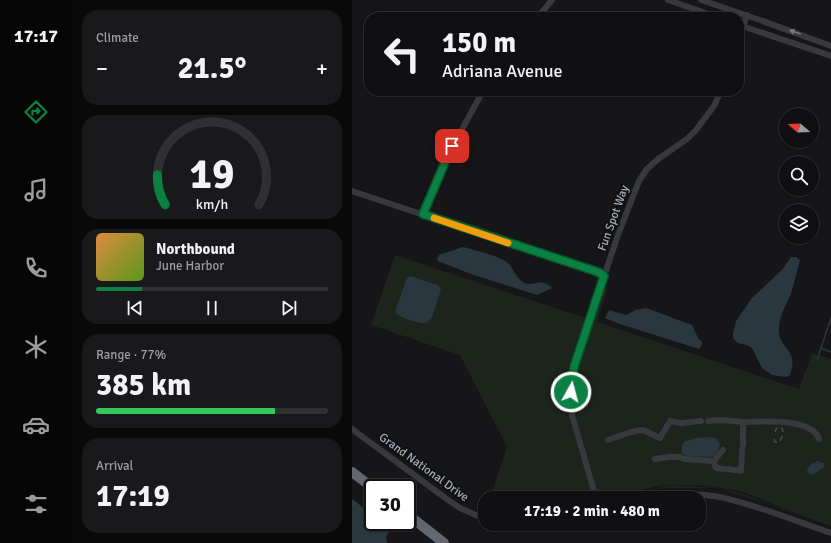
<!DOCTYPE html>
<meta charset="utf-8">
<style>
:root{--surface:#101012;--page:#19191b;--text:#f1f3f6;--muted:#9c9d9f;--line:#303032;--accent:#0b8043}
body{margin:0;font-family:Signika,sans-serif;background:var(--page);color:var(--text);height:100vh;display:flex;flex-direction:column;font-size:15px;white-space:nowrap}
*{box-sizing:border-box;margin:0}
p{font-size:13px;color:var(--muted)}
.icon{flex:none;width:22px;height:22px;fill:none;stroke:currentColor;stroke-width:2;stroke-linecap:round;stroke-linejoin:round}
.map{position:relative;flex:1;overflow:hidden}
.sheet{display:flex;flex-direction:column;gap:10px;padding:10px;background:#09090a;width:280px}
.sheet>*{flex:none}
.guide{position:absolute;left:12px;top:12px;width:380px;height:84px;border-radius:16px;box-shadow:0 1px 3px #0004,0 0 0 1px var(--line);background:#101012;color:var(--text);overflow:hidden}
.needle{width:26px;rotate:289deg}
.buttons{position:absolute;left:427px;top:108px;display:grid;gap:8px}
.buttons a{display:grid;place-items:center;width:40px;height:40px;border-radius:50%;background:var(--surface);box-shadow:0 1px 3px #0004,0 0 0 1px var(--line);font-size:20px}
.speed{position:absolute;left:12px;top:479px;display:flex;gap:8px;font-size:20px;font-weight:700;text-align:center}
.speed>*{display:grid;place-content:center;width:52px;height:52px;border-radius:50%;background:var(--surface);box-shadow:0 1px 3px #0004,0 0 0 1px var(--line);line-height:1}
.speed .limit{border:2px solid #111;border-radius:6px;background:#fff;color:#111}
.pin{position:absolute;display:grid;place-items:center;width:34px;height:34px;color:#fff;margin:-17px;border-radius:8px;box-shadow:0 2px 6px #0006}
.me{position:absolute;width:44px;margin:-22px;rotate:7deg;stroke-linejoin:round;filter:drop-shadow(0 0 3px #0008)}
.turn{display:flex;align-items:center;gap:14px;height:84px;padding:0 12px;font-size:18px}
.turn .icon{width:52px;height:52px;stroke-width:2.5}
.turn b{display:block;font-size:28px;line-height:34px}
.big{font-size:30px;font-weight:800;line-height:1.1}
.sheet .widget{flex:1;display:flex;flex-direction:column;justify-content:center;gap:6px;min-width:0;padding:0 14px;border-radius:16px;background:var(--page)}
.sheet .dial{align-items:center;gap:0}
.dial svg{height:104px;overflow:visible;fill:none;stroke:var(--line);stroke-width:7;stroke-linecap:round;text-anchor:middle}
.dial text{fill:var(--text);stroke:none}
.song{display:flex;align-items:center;gap:12px}
.cover{width:48px;height:48px;border-radius:6px;background:linear-gradient(135deg,hsl(30 70% 55%),hsl(90 70% 35%))}
.played{height:4px;border-radius:2px;background:linear-gradient(90deg,var(--accent) 20%,var(--line) 20%)}
.keys{display:flex;justify-content:space-around;direction:ltr}
.heat{display:flex;justify-content:space-between;align-items:center;font-size:22px;direction:ltr}
.charge{height:6px;border-radius:3px;background:linear-gradient(90deg,#34c759 77%,var(--line) 0)}
.trip{position:absolute;left:126px;top:491px;width:228px;height:40px;border-radius:16px;background:var(--surface);box-shadow:0 1px 3px #0004,0 0 0 1px var(--line);font-weight:800;line-height:40px;text-align:center}
main{display:flex;flex:1;min-height:0}
.tab-bar{display:flex;flex-direction:column;width:72px;justify-content:space-around;align-items:center;background:#060607;color:var(--muted)}
.tab-bar .icon{width:28px;height:28px}
.tab-bar .selected{color:var(--accent)}
.tab-bar b{font-size:18px;color:var(--text)}
.map>svg:first-child{display:block}
.green{fill:#1c241c}
.water{fill:#2b373e}
.lines{fill:none;stroke-linecap:round;stroke-linejoin:round}
.stream{stroke:#2b373e;stroke-width:1.5}
.minor{stroke:#37393e;stroke-width:6}
.highway{stroke:#62676f;stroke-width:10}
.rail{stroke:#4a4d53;stroke-width:1.5;stroke-dasharray:5 4;stroke-linecap:butt}
.oneway{fill:#757982}
.route-casing{stroke:#07532c;stroke-width:10}
.route{stroke:#0b8043;stroke-width:7}
.slow{stroke:#f59e0b;stroke-width:7}
.labels{text-anchor:middle;stroke-width:4;stroke-linejoin:round;paint-order:stroke}
.street-label{font-size:12px;fill:#a7aeba;stroke:#111114}
</style>
<main>
<nav class="tab-bar">
<b>17:17</b>
<svg class="icon selected" aria-label="directions" viewBox="0 0 24 24"><path d="M12 3l9 9-9 9-9-9zM9 14v-3h6M13 9l2 2-2 2"/></svg>
<svg class="icon" aria-label="music" viewBox="0 0 24 24"><path d="M9 18V5l10-2v13"/><circle cx="6" cy="18" r="3"/><circle cx="16" cy="16" r="3"/></svg>
<svg class="icon" aria-label="phone" viewBox="0 0 24 24"><path d="M5 4h4l2 5-3 2q2 4 5 5l2-3 5 2v4C11 20 4 13 5 4z"/></svg>
<svg class="icon" aria-label="climate" viewBox="0 0 24 24"><path d="M12 3v18M4 7l16 10M4 17L20 7"/></svg>
<svg class="icon" aria-label="car" viewBox="0 0 24 24"><path d="M5 17H2v-5l4-1 3-4h7l3 4 3 1v5h-3M9 17h6M6 11h13"/><circle cx="7" cy="17" r="2"/><circle cx="17" cy="17" r="2"/></svg>
<svg class="icon" aria-label="filters" viewBox="0 0 24 24"><path d="M4 7h16M4 17h16"/><circle cx="9" cy="7" r="2"/><circle cx="15" cy="17" r="2"/></svg>
</nav>
<section class="sheet">
<div class="widget"><p>Climate</p>
<div class="heat"><a>−</a><b class="big">21.5°</b><a>+</a></div>
</div>
<div class="widget dial"><svg viewBox="0 0 100 80">
<path d="M14 69A42 42 0 1 1 86 69"/>
<path d="M14 69A42 42 0 0 1 8 46" stroke="#0b8043"/>
<text x="50" y="56" font-size="32" font-weight="700">19</text>
<text x="50" y="72" font-size="11">km/h</text>
</svg></div>
<div class="widget">
<div class="song"><i class="cover"></i><div><b>Northbound</b><p>June Harbor</p></div></div>
<div class="played"></div>
<div class="keys"><svg class="icon" aria-label="previous" viewBox="0 0 24 24"><path d="M18 5L8 12l10 7zM5 5v14"/></svg><svg class="icon" aria-label="pause" viewBox="0 0 24 24"><path d="M8 5v14M16 5v14"/></svg><svg class="icon" aria-label="next" viewBox="0 0 24 24"><path d="M6 5l10 7-10 7zM19 5v14"/></svg></div>
</div>
<div class="widget"><p>Range · 77%</p><b class="big">385 km</b><div class="charge"></div></div>
<div class="widget"><p>Arrival</p><b class="big">17:19</b></div>
</section>
<div class="map">
<svg width="479" height="543" viewBox="0 0 479 543">
<rect width="100%" height="100%" fill="#161618"/>
<g class="green">
<path d="M43,255l199,66 10,-31 4,-3 -11,35 202,67 13,-36 19,6v167l-42,-15 -48,-20 -43,-6 -40,1 -55,12h-113l17,-51 -47,-92 -89,-30z"/>
<path d="M316,486h19l27,2h-50l-25,4 -21,6h-12z"/>
<path d="M375,490l19,5 85,33 -68,-26 -33,-10z"/>
</g>
<g class="water">
<path d="M111,247c11,3 33,8 42,14 8,4 10,17 18,21 12,7 15,-7 29,6l-15,7 -66,-21 -33,-13 -1,-2 2,-4z"/>
<path d="M439,257h5l4,3c-3,11 -6,23 -9,33 -5,13 -13,25 -12,39 1,18 20,17 11,43l-4,2 -14,-2 -10,-7 -10,-20 -5,-3 -9,-2 -5,-5v-5l3,-12 16,-23 30,-28z"/>
<path d="M58,276l28,9 3,5 -9,27 -5,6c-7,1 -28,-5 -32,-11l11,-32z"/>
<path d="M294,308l46,17 6,13 4,4 -1,5 -2,2 -79,-25 -15,-6 4,-8 17,5 10,-5z"/>
<path d="M360,437l5,2 3,6 -3,7 -5,5 -26,-1 -4,-3v-8l2,-3 12,-4z"/>
<path d="M466,461l6,2v4l-11,8 -4,-1 -2,-4 4,-6z"/>
<path d="M0,499l21,16v7c8,0 12,1 17,7l-4,8 1,6h-35z"/>
</g>
<g class="lines">
<g class="stream">
<path d="M469,348l10,4"/>
<path d="M465,360l14,-42"/>
</g>
<g class="minor">
<path d="M316,0l49,17"/>
<path d="M349,0l59,20 71,26"/>
<path d="M186,17l14,-17"/>
<path d="M387,25l92,31"/>
<path d="M387,38l8,-23"/>
<path d="M0,191l246,82 6,3"/>
<path d="M71,214l30,-68 30,-55"/>
<path d="M356,421c12,-2 23,0 34,1 18,0 70,-5 77,17"/>
<path d="M0,429l96,71 12,8 25,11"/>
<path d="M256,440c9,-3 25,-10 34,-10 6,1 12,6 18,8l10,-17 11,2 20,-2"/>
<path d="M391,445v-23"/>
<path d="M371,450l-7,8 -2,5 2,5 8,1"/>
<path d="M303,459l14,-2h11l4,2 30,2"/>
<path d="M376,469l13,2 1,-21"/>
<path d="M244,498l-24,-83 -1,-23 1,-13 6,-25 40,-119 21,-54 8,-12 11,-10 29,-20 9,-9 18,-24 7,-15"/>
<path d="M294,498c24,-4 49,-6 74,-1 37,8 75,24 111,36"/>
<path d="M151,524c15,3 30,3 45,0"/>
</g>
<g class="highway">
<path d="M0,472l21,16"/>
<path d="M55,514l37,29"/>
</g>
<path class="rail" d="M422,439l1,3h4c3,-4 5,-9 3,-14l-3,-1 -3,2 -1,3"/>
</g>
<defs><path id="oneway-solid" d="M-6-.8H1V-3.2L6.5 0L1 3.2V.8H-6Z"/></defs>
<use class="oneway" href="#oneway-solid" transform="translate(443 32) rotate(-160)"/>
<g class="lines">
<defs>
<path id="route" d="M100,146l-29,68 175,58 6,4 -30,91 -3,25"/>
</defs>
<use href="#route" class="route-casing"/>
<use href="#route" class="route"/>
<path class="slow" d="M82,218l74,25"/>
</g>
<g class="labels">
<g class="street-label">
<text transform="translate(261 218) rotate(-70)" y="4">Fun Spot Way</text>
<text transform="translate(72 467) rotate(36)" y="4">Grand National Drive</text>
</g>
</g>
</svg>
<div class="buttons">
<a><svg class="needle" viewBox="-14 -14 28 28"><path d="M0-13l5 13h-10z" fill="#e53935"/><path d="M0 13l5-13h-10z" fill="#9c9d9f"/></svg></a>
<a><svg class="icon" aria-label="search" viewBox="0 0 24 24"><circle cx="10" cy="10" r="6"/><path d="M15 15l6 6"/></svg></a>
<a><svg class="icon" aria-label="layers" viewBox="0 0 24 24"><path d="M12 4l9 5-9 5-9-5zM3 14l9 5 9-5"/></svg></a>
</div>
<div class="speed"><div class="limit">30</div></div>
<div class="pin" style="left:100px;top:146px;background:#d93025"><svg class="icon" aria-label="arrive" viewBox="0 0 24 24"><path d="M6 21V4h12l-3 4 3 4H6"/></svg></div>
<svg class="me" style="left:219px;top:392px" viewBox="-20 -20 40 40"><circle r="17" fill="#0b8043" stroke="#fff" stroke-width="3"/><path d="M0-11L8 9 0 5-8 9z" fill="#fff"/></svg>
<div class="trip">17:19 · 2 min · 480 m</div>
<div class="guide">
<div class="turn"><svg class="icon" aria-label="left" viewBox="0 0 24 24"><path d="M17 20v-9H6M10 6l-5 5 5 5"/></svg><div><b>150 m</b>Adriana Avenue</div></div>
</div>
</div>
</main>
